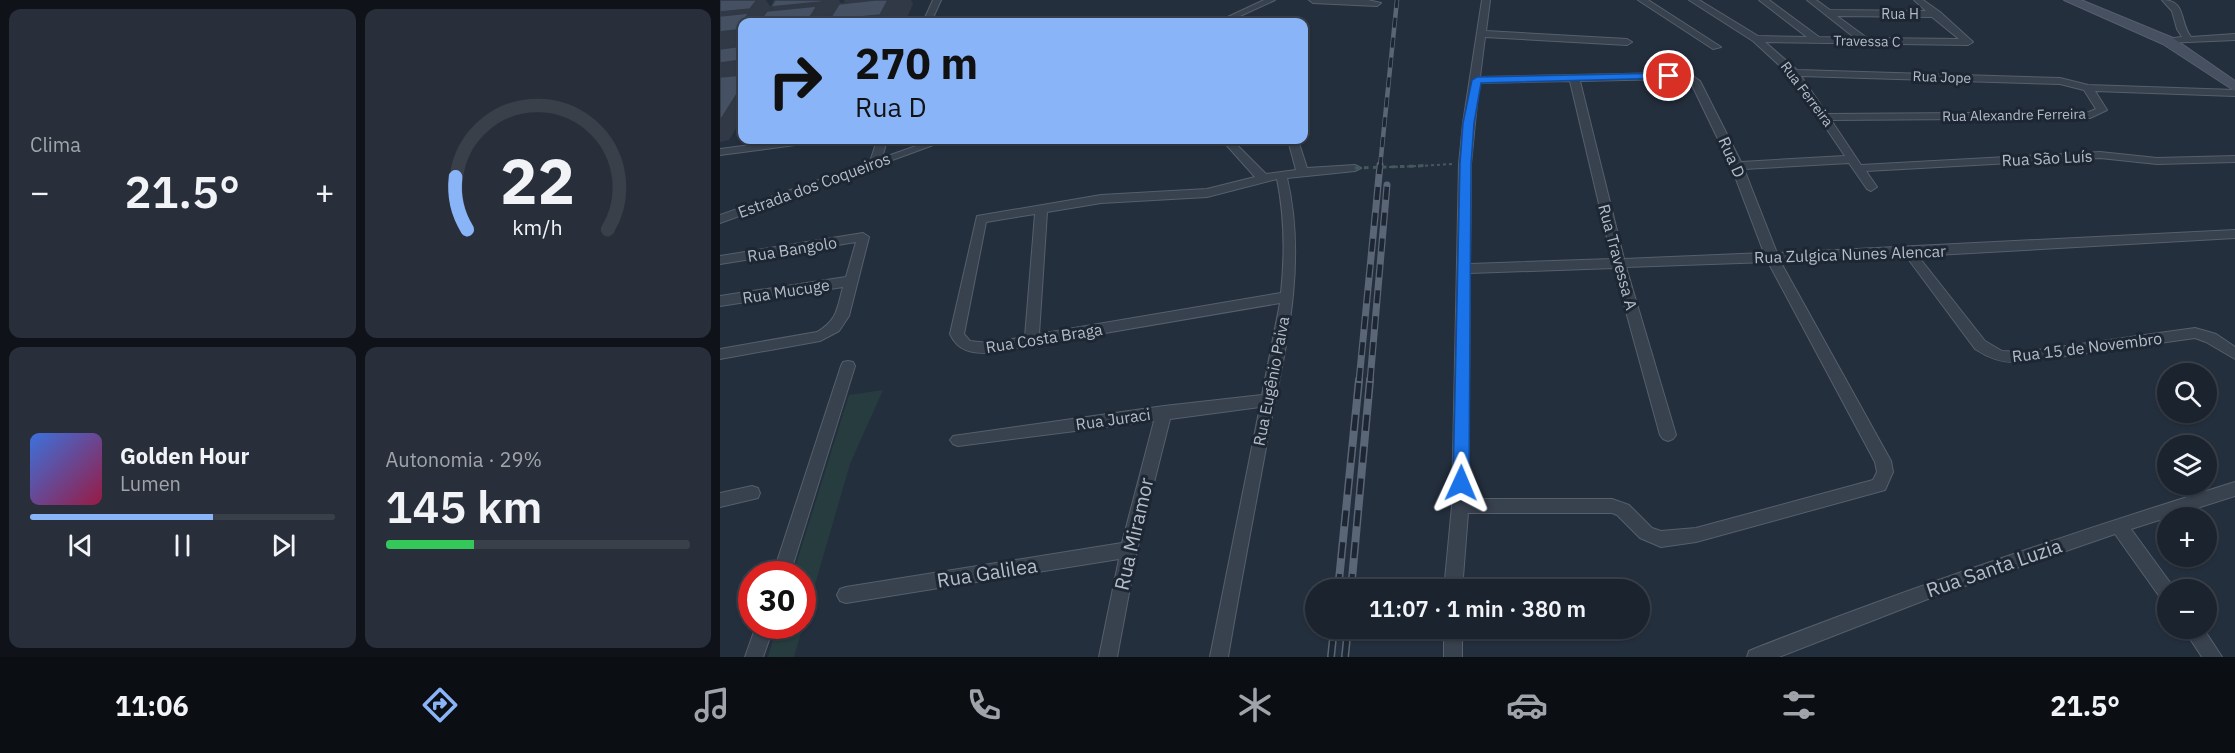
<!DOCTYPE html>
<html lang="pt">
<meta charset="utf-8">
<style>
:root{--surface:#1b232e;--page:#282f3a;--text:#f1f3f6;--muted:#a0a4aa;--line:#39404a;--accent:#8ab4f8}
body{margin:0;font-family:"IBM Plex Sans",sans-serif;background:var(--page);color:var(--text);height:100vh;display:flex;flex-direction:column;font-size:22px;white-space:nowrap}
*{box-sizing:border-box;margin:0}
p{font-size:20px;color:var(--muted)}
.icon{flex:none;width:33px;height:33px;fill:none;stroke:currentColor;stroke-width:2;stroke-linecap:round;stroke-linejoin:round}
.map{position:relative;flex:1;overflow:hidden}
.sheet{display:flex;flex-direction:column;gap:9px;padding:9px;background:#0f1319;width:720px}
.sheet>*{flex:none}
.hud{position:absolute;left:18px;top:18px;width:570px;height:126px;border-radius:12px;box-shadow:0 2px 4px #0004,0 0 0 2px var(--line);background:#8ab4f8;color:#111;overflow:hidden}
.controls{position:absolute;left:1437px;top:363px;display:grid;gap:12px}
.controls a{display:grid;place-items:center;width:60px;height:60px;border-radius:50%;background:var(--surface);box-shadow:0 2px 4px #0004,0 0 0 2px var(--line);font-size:30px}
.speed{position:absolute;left:18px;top:561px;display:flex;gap:12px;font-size:30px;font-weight:700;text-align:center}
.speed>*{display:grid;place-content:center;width:78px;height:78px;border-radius:50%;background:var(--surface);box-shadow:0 2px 4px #0004,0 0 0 2px var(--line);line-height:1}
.speed .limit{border:9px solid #d22;background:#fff;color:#111}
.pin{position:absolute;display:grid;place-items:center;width:51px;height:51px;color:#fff;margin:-26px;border:3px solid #fff;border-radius:50%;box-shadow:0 2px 6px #0007}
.me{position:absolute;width:66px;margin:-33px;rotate:1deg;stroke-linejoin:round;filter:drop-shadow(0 0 4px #0008)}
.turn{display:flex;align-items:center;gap:21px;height:126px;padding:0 18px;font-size:27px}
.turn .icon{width:78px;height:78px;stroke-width:2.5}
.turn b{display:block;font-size:42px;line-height:51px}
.big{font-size:45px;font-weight:600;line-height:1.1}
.sheet .widget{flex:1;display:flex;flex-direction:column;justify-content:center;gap:9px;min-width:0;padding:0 21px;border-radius:12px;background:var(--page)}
.sheet .dial{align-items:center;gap:0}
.dial svg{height:156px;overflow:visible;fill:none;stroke:var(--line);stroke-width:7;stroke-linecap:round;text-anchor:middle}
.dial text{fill:var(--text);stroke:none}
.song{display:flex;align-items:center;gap:18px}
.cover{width:72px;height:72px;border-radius:9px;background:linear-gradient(135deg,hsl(220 70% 55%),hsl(340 70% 35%))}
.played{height:6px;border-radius:3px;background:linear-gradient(90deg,var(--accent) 60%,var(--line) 60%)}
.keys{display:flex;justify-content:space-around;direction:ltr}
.heat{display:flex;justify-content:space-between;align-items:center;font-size:33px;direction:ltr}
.charge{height:9px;border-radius:4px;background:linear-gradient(90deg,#34c759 29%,var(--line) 0)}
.sheet .tiles{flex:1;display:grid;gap:9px;grid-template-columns:repeat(2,1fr)}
.trip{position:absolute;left:585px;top:579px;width:345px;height:60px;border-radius:30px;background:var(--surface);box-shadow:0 2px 4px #0004,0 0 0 2px var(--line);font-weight:600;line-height:60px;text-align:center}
.tab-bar{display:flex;height:96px;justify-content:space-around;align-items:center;background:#0b0e12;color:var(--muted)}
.tab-bar .icon{width:42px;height:42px}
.tab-bar .current{color:var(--accent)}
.tab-bar b{font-size:27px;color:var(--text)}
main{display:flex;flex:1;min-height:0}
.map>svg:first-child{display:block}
.green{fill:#263c3f}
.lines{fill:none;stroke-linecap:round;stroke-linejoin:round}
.street-casing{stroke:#565f6c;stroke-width:2}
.secondary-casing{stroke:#565f6c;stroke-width:2}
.path-far1{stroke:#44595c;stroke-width:2;stroke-dasharray:3 3;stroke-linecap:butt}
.path{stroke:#44595c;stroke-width:3;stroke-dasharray:4.5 4.5;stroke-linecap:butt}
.street{fill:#38414e;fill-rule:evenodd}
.secondary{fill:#465061;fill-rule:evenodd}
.rail-far2-casing{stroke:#5a6575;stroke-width:4.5}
.rail-far1-casing{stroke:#5a6575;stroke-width:7}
.rail-casing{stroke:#5a6575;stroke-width:8}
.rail-far2{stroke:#1d2633;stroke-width:3;stroke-dasharray:10;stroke-linecap:butt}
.rail-far1{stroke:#1d2633;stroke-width:4.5;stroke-dasharray:13;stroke-linecap:butt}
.rail{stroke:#1d2633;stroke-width:5;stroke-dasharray:16;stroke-linecap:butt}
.path-bridge-far1{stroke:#44595c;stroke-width:2;stroke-dasharray:3 3;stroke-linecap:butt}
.path-bridge{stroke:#44595c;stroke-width:3;stroke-dasharray:4.5 4.5;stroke-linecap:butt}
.shaded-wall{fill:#303945}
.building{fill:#455162;stroke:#303945;stroke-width:1.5}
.route{fill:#1a73e8;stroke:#114b97;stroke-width:1.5}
.labels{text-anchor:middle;stroke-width:6;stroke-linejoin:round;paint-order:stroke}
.far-street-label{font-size:14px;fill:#b4bcc9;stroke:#1d2633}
.street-label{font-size:16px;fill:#b4bcc9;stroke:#1d2633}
.near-street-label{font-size:20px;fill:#b4bcc9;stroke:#1d2633}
</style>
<main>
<section class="sheet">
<div class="tiles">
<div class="widget"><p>Clima</p>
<div class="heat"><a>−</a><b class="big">21.5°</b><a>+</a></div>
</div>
<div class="widget dial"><svg viewBox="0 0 100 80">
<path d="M14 69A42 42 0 1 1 86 69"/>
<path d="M14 69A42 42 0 0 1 8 42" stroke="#8ab4f8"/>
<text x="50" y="56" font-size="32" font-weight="700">22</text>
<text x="50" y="72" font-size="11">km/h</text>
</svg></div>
<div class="widget">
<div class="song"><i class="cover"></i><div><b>Golden Hour</b><p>Lumen</p></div></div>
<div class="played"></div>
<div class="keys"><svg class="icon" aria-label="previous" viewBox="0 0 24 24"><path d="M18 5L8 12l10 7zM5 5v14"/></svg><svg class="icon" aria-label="pause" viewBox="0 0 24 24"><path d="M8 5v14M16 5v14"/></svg><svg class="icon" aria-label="next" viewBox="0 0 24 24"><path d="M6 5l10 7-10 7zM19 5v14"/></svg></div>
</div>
<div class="widget"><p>Autonomia · 29%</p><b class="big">145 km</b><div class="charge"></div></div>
</div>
</section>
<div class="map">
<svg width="1515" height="657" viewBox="0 0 1515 657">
<rect width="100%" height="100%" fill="#242f3e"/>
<path class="green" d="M163,390l-33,74 -56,193h-26l9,-31h25v-52h-9l56,-179z"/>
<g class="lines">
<defs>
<g id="street">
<path d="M213,0h8l-10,22h-8z"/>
<path d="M544,0h11l-48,22h-10z"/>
<path d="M589,0h59l13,3 -4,3 -64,-3z"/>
<path d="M762,0h8l-4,31 141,8 5,3 -5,3 -142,-8 -5,40 189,-4 24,3 7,5 41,81 104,-6 -55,-81 -37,-34 -64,-41h10l59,36 49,1 -48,-37h10l50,37 36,1 -48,-38h9l14,10 96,1 -12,-11h9l17,12 33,30 -5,3 -203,-3 32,28 263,8 28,7 147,5v6l-140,-5 12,19 -17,8 -259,2 30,45 239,-13 57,6 78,-2v6l-78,2 -57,-6 -234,13 11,16 -6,4 -4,-2 -18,-26 -105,6 33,84 458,-23v8l-317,18 67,85 17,10 21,1 172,-24 21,6 19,13v12l-29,-17 -11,-4 -172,24c-18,2 -33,-3 -48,-13l-69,-93 -126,5 111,200 2,11 -8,18 -189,52 -35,5 -21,-9 -23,-23 -5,-2h-144l-6,77h-18l8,-84 7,-342 4,-41zM1117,16l95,1 27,22 -92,-1zM1081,76l259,8 24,6 12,19 -7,3 -262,2zM949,79l22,4 40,83 33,87 -140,6 -44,-178zM850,81l42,178 -142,5 1,-100 8,-81zM1048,262l107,200 2,10 -4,8 -177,48 -35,3 -9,-3 -23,-23 -17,-6h-144l2,-226 144,-5 46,167 3,4 5,2 5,-2 3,-4 -50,-168z"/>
<path d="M918,0h10l73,47 -8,2z"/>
<path d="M1442,0c25,0 17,22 29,37l44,-3v6l-70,3v-4l17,-2 -5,-8 -5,-18z"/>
<path d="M70,140h25l-5,3 -90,12v-6z"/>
<path d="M157,140h10l-5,18 51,-18h14l-227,83v-8l150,-53z"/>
<path d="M502,140h10l34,34 30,-4 -8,-30h10l9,28 48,-3 6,3 -6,3 -68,7c21,89 -3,176 -20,264 -13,72 -27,143 -39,215h-18l50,-250 -90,12 -33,131 -20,107h-18l20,-98 -273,44 -6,-2 -3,-6 3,-6 6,-2 276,-44 32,-122 -196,25 -5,-2 -3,-4 3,-4 211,-30 98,-11 18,-92 -292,50c-17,0 -30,-2 -38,-19l27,-118 124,-21 106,-6 48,-12zM557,179c8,39 8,76 4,114l-242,41 8,-122 54,-9 106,-6zM315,214l-10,123 -37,6 -18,-2 -6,-7 22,-112z"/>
<path d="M143,233l6,4 -20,79 -10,15 -19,10 -100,18v-10l97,-17c21,-12 20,-24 26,-45l-123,19v-10l126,-19 10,-35 -136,22v-8z"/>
<path d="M128,361l5,1 2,4 -65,208h-17l68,-208 2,-4z"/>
<path d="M1515,482v14l-104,33 43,59 -6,2v12l-6,-2 -47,-66 -182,63 -154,60h-32l2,-6 7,-3c158,-62 318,-116 479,-166z"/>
<path d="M32,486l6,2 2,5 -2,5 -38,9v-14z"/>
<path d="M36,626h18l-11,31h-18z"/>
<rect x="724" y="628" width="18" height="29"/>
<path d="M1463,628h20l19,29h-20z"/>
</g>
<path id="secondary" d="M1344,0h17l92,38 62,43v10l-72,-47z"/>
</defs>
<use href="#street" class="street-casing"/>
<use href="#secondary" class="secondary-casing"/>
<path class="path-far1" d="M699,166l33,-2"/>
<path class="path" d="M699,166l9,-1"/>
<use href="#street" class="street"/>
<use href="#secondary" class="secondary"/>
<defs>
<path id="rail-far2" d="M660,167l17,-167"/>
<g id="rail-far1">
<path d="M639,381l21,-216"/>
<path d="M650,381l17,-196"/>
</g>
<g id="rail">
<path d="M618,590l21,-210"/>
<path d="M631,590l19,-210"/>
<path d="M611,657l3,-29"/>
<path d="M625,657l3,-29"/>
</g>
</defs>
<use href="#rail-far2" class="rail-far2-casing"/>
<use href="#rail-far1" class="rail-far1-casing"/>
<use href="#rail" class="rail-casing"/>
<use href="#rail-far2" class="rail-far2"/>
<use href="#rail-far1" class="rail-far1"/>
<use href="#rail" class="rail"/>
<path class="path-bridge-far1" d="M669,167l30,-1"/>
<path class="path-bridge" d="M635,168l64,-2"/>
</g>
<g class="shaded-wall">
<path d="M37,0h9l12,19 -3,3h-33v36l-22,2v-48z"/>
<path d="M102,0h17l6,11 9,7 -10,-18h67l2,4 -7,16h-6l1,2h-120l-10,-15z"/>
<path d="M22,60v58l-13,22 -9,2v-79z"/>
</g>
<g class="building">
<path d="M0,0h37l-7,9 -30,3z"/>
<path d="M55,0h47l-1,2 -50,5z"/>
<path d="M155,0h13l-8,15 -51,5 10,-16z"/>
<path d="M97,6l-10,16h-48l8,-11z"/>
<path d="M29,13l-13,17 -16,2v-16z"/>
<path d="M22,46v14l-22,3v-14z"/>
<path d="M22,75v11l-22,35v-44z"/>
</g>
<path class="route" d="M949,73l5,3 -2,2 -191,5 -7,40 -3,41 -2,319 -3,5 -5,2 -6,-2 -2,-5 7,-319 3,-41 9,-43 5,-3z"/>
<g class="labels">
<g class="far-street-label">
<text x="1180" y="19">Rua H</text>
<text transform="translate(1147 41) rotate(1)" y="5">Travessa C</text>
<text transform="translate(1222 77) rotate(2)" y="5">Rua Jope</text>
<text transform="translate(1087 94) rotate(53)" y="5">Rua Ferreira</text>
<text transform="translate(1294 115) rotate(-1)" y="5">Rua Alexandre Ferreira</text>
</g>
<g class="street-label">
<text transform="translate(1012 157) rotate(66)" y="6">Rua D</text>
<text transform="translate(1327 158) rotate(-3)" y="6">Rua São Luís</text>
<text transform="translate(94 185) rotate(-20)" y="6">Estrada dos Coqueiros</text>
<text transform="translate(72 249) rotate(-9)" y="6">Rua Bangolo</text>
<text transform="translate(1130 254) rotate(-2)" y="6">Rua Zulgica Nunes Alencar</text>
<text transform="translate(898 257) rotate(75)" y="6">Rua Travessa A</text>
<text transform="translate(66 291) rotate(-9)" y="6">Rua Mucuge</text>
<text transform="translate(324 338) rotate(-9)" y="6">Rua Costa Braga</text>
<text transform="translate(1367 347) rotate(-7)" y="6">Rua 15 de Novembro</text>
<text transform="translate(551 381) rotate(-79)" y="6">Rua Eugênio Paiva</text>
<text transform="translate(393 419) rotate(-8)" y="6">Rua Juraci</text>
</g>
<g class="near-street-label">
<text transform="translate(414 534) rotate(-77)" y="7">Rua Miramor</text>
<text transform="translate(1274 568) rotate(-19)" y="7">Rua Santa Luzia</text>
<text transform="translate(267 573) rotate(-9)" y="7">Rua Galilea</text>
</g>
</g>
</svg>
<div class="controls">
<a><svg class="icon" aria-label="search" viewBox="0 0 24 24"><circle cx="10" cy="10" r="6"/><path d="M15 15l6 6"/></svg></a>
<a><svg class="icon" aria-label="layers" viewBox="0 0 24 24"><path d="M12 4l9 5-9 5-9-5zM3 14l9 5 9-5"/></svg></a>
<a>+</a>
<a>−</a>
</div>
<div class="speed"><div class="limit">30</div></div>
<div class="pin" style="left:949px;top:76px;background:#d93025"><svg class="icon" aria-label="arrive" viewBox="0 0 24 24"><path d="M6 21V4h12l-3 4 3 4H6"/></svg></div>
<svg class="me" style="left:741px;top:483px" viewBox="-20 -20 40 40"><path d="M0-17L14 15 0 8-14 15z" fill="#1a73e8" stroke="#fff" stroke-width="4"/></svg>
<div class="trip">11:07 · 1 min · 380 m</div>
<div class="hud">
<div class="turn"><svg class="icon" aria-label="right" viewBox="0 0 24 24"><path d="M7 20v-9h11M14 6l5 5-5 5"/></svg><div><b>270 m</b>Rua D</div></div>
</div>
</div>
</main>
<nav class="tab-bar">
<b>11:06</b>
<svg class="icon current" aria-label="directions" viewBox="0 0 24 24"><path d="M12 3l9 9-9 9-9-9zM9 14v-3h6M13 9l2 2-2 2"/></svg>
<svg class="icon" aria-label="music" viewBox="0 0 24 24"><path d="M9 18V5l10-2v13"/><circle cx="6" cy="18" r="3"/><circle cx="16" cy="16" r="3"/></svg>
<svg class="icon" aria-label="phone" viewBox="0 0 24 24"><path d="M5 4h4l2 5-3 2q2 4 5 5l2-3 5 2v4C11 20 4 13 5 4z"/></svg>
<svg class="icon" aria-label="climate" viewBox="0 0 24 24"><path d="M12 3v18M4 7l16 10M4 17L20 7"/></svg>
<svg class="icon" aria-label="car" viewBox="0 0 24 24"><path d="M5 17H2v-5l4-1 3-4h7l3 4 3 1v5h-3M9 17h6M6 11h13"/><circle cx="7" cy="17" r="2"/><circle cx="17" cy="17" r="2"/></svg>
<svg class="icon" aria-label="filters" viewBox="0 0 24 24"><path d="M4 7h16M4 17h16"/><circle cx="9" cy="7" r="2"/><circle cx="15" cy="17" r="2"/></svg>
<b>21.5°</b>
</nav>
